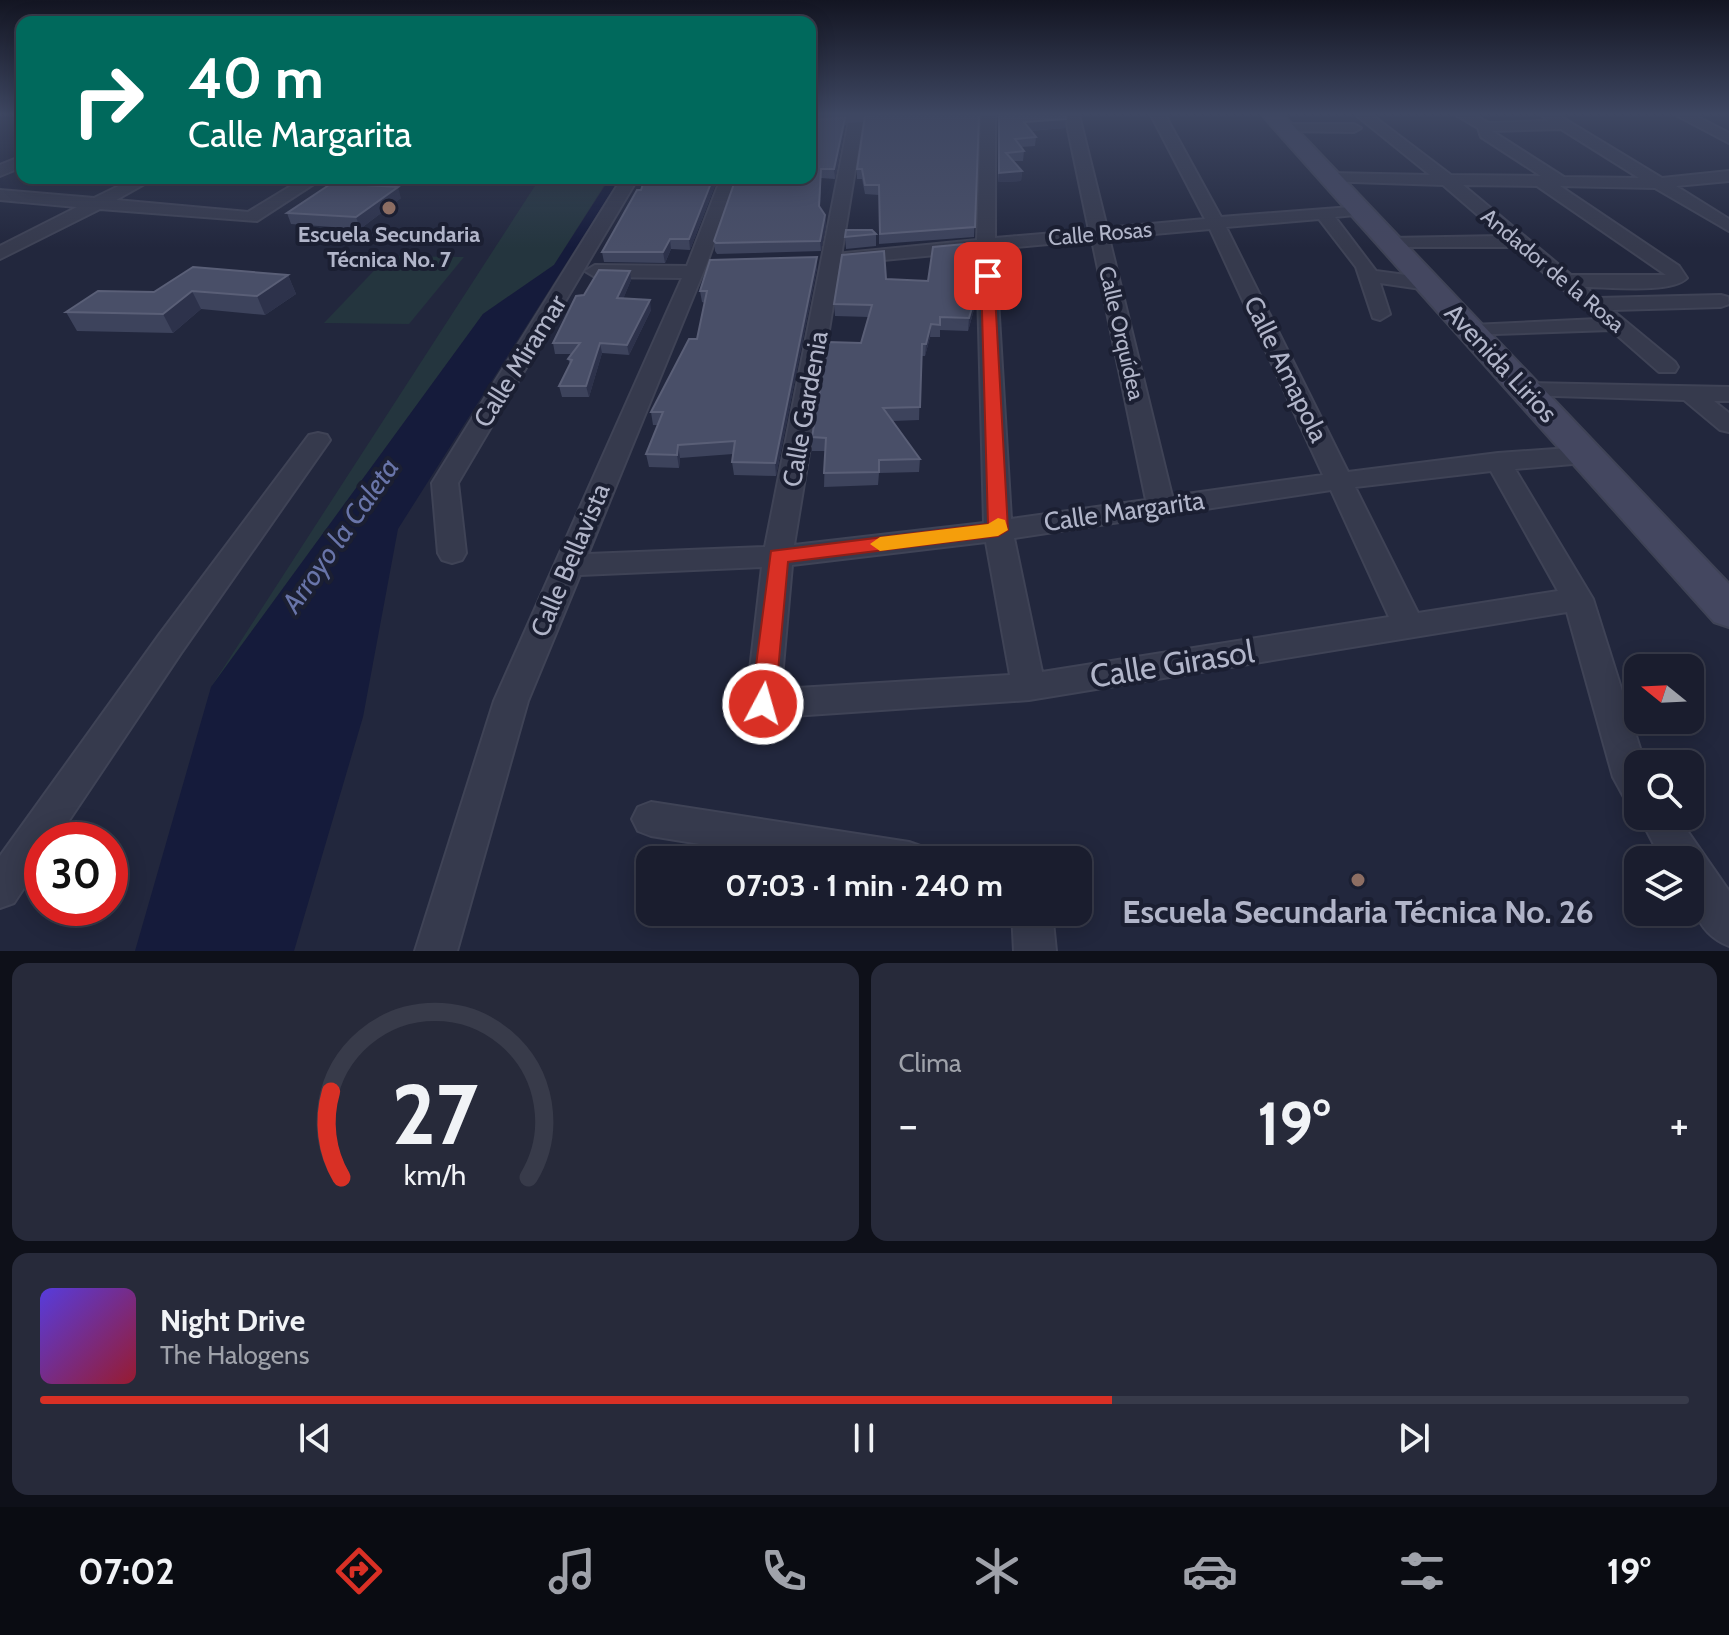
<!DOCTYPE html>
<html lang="es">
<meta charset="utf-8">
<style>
:root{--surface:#1a1d2e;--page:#272a3a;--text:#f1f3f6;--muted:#9fa2aa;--line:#383b4a;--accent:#d93025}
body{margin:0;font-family:Cabin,sans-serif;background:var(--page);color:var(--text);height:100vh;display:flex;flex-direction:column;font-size:30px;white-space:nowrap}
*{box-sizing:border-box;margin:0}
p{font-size:26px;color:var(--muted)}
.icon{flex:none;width:44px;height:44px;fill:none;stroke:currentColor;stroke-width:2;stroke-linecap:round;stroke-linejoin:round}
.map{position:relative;height:951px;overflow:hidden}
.panel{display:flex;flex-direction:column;gap:12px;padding:12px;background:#0e1019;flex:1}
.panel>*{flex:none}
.top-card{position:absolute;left:16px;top:16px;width:800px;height:168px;border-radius:16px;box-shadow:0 4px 20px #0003,0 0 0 2px var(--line);background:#00695c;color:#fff;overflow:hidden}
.needle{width:52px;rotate:288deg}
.tools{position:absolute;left:1624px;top:654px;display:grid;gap:16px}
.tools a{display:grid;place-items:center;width:80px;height:80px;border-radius:16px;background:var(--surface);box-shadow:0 4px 20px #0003,0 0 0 2px var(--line);font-size:40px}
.speed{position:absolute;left:24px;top:822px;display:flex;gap:16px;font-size:40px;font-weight:700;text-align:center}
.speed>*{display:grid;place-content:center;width:104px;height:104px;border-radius:50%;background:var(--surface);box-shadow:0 4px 20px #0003,0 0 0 2px var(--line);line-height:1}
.speed .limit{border:12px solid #d22;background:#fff;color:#111}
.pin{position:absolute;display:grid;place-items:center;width:68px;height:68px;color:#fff;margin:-34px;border-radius:16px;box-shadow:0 4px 12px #0006}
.me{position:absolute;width:88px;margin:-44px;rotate:6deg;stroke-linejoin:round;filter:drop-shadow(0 0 6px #0008)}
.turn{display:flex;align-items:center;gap:28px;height:168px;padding:0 40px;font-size:36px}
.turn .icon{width:104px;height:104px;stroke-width:2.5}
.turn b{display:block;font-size:56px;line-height:68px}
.big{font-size:60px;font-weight:700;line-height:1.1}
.panel .card{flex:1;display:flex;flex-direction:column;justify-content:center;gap:12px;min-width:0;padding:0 28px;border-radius:16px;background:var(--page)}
.panel .dial{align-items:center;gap:0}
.dial svg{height:208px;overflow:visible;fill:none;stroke:var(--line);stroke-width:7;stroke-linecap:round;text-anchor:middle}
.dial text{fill:var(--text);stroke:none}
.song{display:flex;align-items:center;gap:24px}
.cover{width:96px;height:96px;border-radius:12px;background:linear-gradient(135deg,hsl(250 70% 55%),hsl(350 70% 35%))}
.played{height:8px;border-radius:4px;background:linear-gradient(90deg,var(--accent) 65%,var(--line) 65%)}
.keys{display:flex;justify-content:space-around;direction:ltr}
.heat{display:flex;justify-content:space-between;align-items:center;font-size:44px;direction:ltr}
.panel .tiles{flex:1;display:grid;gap:12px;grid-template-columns:1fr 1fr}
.card:last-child{grid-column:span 2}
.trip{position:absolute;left:636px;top:846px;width:456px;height:80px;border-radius:16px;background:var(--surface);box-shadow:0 4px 20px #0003,0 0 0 2px var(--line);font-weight:700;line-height:80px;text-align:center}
.tabs{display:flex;height:128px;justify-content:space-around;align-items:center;background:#0a0c12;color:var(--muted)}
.tabs .icon{width:56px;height:56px}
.tabs .active{color:var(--accent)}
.tabs b{font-size:36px;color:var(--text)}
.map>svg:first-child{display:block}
.green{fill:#24353e}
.water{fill:#151b3b}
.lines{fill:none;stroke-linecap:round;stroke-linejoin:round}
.street-casing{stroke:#3f4356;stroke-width:4}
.secondary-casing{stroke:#3f4356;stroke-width:4}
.street{fill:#363a4d;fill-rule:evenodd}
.secondary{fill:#444760;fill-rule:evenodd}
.wall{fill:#3d435c}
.shaded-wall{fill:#2d324b}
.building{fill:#494f68;stroke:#5a5f77;stroke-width:2}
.route{fill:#d93025;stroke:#8d1f18;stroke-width:2}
.slow{fill:#f59e0b}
.education-dot{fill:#8d6e63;stroke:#1b1f32;stroke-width:3}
.labels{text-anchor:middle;stroke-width:8;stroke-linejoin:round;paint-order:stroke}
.far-street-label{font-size:22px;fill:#b1b5c9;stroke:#1b1f32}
.far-poi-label{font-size:22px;font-weight:bold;fill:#b1b5c9;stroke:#1b1f32}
.street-label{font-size:26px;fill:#b1b5c9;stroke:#1b1f32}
.water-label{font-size:28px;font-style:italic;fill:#6975a9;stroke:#1b1f32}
.near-street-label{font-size:32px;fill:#b1b5c9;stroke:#1b1f32}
.near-poi-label{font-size:32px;font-weight:bold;fill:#b1b5c9;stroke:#1b1f32}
</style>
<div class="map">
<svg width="1729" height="951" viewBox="0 0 1729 951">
<rect width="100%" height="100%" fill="#22273d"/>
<g class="green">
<path d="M540,178h69l-55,87 -71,49 -272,373z"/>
<path d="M388,256l76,1 -55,67 -85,-1z"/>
</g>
<path class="water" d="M610,178h10l-222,351 -35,188 -69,234h-159l76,-264 272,-373 71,-49z"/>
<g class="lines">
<defs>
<g id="street">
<path d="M850,115h14l-70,430 190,-22 -7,-272 -125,12 -9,-6 2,-4 132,-13 4,-125h14v123l94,-8 -24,-115h14l28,113 98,-9 -54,-104h14l56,102 143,-11 3,4 -3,4 -29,3 41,54 52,7 10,6 -10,6 -48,-7 10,31 -10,6 -7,-2 -17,-51 -37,-48 -93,8 122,245 150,-19 86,-6 9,3 4,5 -4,5 -9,3 -69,6 78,130 52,165h-7v40l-13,-5 -12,-22 -46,-165 -538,88 -266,18 -12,-4 -5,-10 16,-137 -182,8 -52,126 -71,250h-42l79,-250 188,-423 -87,-1 -10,-6 10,-6 92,1 34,-88h16l-30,85 -119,291 177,-7zM1210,229l113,246 -151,21 -63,-258zM1092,240l54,260 -135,19 -16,-270zM1491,471l67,120 -140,22 -63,-126zM1331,490l58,127 -347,55 -28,-134zM986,542l24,133 -229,14 11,-124z"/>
<path d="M1356,115h16l79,60 90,1 -60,-39 -3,-9 -22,-13h18l15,8 59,-2 -7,-6h17l104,63 67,-7v10l-53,5 53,33v12l-74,-43 -95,-2 119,80 8,12c-15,16 -79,9 -102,9l13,11 123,-3 7,2 1,7 -8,3 -109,3 63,52 3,5 -3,5h-16l-48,-42 -146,5 -4,-4 11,-6 126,-6 -84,-72h-130l-3,-4 9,-5 112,-2 -59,-51 -119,-4v-6l6,-2 100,2zM1561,129l78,49 -75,-1 -72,-46zM1463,185l74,1 129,89h-95z"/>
<path d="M1676,115h18l35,18v10z"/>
<path d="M1284,124h70l7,4 -7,4 -75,-1 -2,-3z"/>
<path d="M22,156v11l-22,9v-11z"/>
<path d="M135,178h20l-39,22 132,12 56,-34h19l-66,43 -157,-12 -100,50v-13l77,-39 -77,-7v-10l94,8z"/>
<path d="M622,178h16l-180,305 8,70 -4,7 -10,3 -10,-3 -4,-7 -6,-70z"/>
<path d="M1528,383l201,4v14h-15l15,12v19l-9,-2 -36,-30 -164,-5 -4,-5 4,-5z"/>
<path d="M318,433l9,2 3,5 -149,213 -125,187h-14v21l-28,42 -14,5v-52l159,-221 150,-200z"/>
<path d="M651,802l258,40 14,5 5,13h-131l-146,-24 -13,-5 -6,-12 6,-12z"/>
<path d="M1638,814l39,2 52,75v55c-38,-15 -39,-50 -39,-86h-28z"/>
<path d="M1012,912h40l4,39h-42z"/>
</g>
<g id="secondary">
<path d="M810,115h75l-10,6 -65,5z"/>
<path d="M1262,115h21l446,469v43l-15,-5z"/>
</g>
</defs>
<use href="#street" class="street-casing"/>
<use href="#secondary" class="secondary-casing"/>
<use href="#street" class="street"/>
<use href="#secondary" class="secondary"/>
</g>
<g class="wall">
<path d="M979,115l-5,122 -95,7v-49l-14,-1 -3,-15h-5v-10z"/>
<path d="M998,115h67v13l-35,3 6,6 -1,9 -14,1 3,4 -1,10h-10l9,10 -1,10 -23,1z"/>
<path d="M845,126l-10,53 -14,-1 -1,29 5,8 1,10 -5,26 -104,3 -2,-3 -1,-10z"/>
<path d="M438,178h75l-9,8 -65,-4z"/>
<path d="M718,178l-28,72 -19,-1 -6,14 -61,-1 -2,-10 39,-62z"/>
<path d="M401,198l-41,31 -69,-5 -4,-11z"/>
<path d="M876,234v12l-30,3 -1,-12z"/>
<path d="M817,268l-41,208 -42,-1 -2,-13 1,-8 -53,4 -1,10 -30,-1 -3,-13 12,-29h-5l-2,-13 46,-73 8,-36 -3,-1 -2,-11z"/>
<path d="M288,275l8,19 -31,21 -64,-6 -28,24 -96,-2 -11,-19 88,-20z"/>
<path d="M886,279l90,15 -1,12 -7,25 -28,-1v7h-10l-5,19h-4l-2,64 -27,1 28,38 -1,13 -40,1 -1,12 -54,2 1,-36h-13v-14l49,-94 8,-26 -34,-1 -1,-12z"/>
<path d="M631,280l-8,19 28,11 -22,45 -27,-2 -13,44h-27l-3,-11 11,-22 -2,-5 4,-5h-17l-2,-11 31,-48z"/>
</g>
<g class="shaded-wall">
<path d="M845,118v8l-10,53 -1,-10z"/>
<path d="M1066,119l-1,9 -42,3 1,-9z"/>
<path d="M1022,171l-1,10 -23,1 1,-9z"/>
<path d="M502,178h11l-9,8z"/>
<path d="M713,178h5l-28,72 -1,-11z"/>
<path d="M398,187l3,11 -41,31 -4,-12z"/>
<path d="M825,215l1,10 -5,26 -1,-10z"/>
<path d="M670,239l1,10 -6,14 -2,-11z"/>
<path d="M817,257v11l-41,208 -1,-13z"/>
<path d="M630,271l1,9 -12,29 -2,-11z"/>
<path d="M288,275l8,19 -31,21 -8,-19z"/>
<path d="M192,291l9,18 -28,24 -10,-19z"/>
<path d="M976,294l-1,12 -7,25 1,-13z"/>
<path d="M650,300l1,10 -22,45 -2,-10z"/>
<path d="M931,324l-1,13 -5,19 1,-12z"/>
<path d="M600,343l2,10 -13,44 -3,-11z"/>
<path d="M678,445l2,13 -1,10 -2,-13z"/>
</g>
<g class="building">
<path d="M875,115h104l-4,112 -95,7 -1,-49h-14l-3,-16h-5l8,-53z"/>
<path d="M999,115h66l1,4 -42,3 12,15 -21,2 9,12 -18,2 16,18 -23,2z"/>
<path d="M845,118l-11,51h-13l-2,37 6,9 -5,26 -104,2 -2,-2 22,-63h74v-59z"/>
<path d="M645,178h68l-24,61h-19l-7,13h-61l35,-62h4z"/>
<path d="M332,183l66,4 -42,30 -69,-4z"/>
<path d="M846,230h26l4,4 -31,3z"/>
<path d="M975,243l1,51 -7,24 -29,-1v8l-9,-1 -5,20h-4l-2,63 -37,1 37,51 -41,1v12l-55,1 2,-35 -14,-1 16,-95 33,1 11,-38 -38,-1 8,-49 42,-4 2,28 42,2 5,-34z"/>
<path d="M817,257l-42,206 -43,-1 3,-21 -57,4 -1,10 -31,-1 17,-42h-12l38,-73h8l10,-48h-7l10,-31z"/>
<path d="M193,267l95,8 -31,21 -65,-5 -29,23 -97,-2 32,-21 56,1z"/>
<path d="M599,270l31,1 -13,27 33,2 -23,45 -27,-2 -14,43h-27l13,-26 -4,-1 12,-16h-27l23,-47 8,-1z"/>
</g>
<linearGradient id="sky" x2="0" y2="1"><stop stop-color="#131522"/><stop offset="0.46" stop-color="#3e4762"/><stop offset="1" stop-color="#3e4762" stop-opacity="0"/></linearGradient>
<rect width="1729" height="248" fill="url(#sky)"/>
<path class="route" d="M988,272l6,4 14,254 -10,6 -210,26 -13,142 -4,7 -8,3 -9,-3 -3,-7 20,-153 217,-27 -7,-248z"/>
<path class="slow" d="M998,518l7,2 3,10 -10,6 -118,15 -10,-7 10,-7 108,-13z"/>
<g class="education-dot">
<circle cx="389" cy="208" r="8"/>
<circle cx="1358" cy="880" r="8"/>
</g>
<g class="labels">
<g class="far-street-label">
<text transform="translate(1100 233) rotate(-5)" y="8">Calle Rosas</text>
<text transform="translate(1553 270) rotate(40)" y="8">Andador de la Rosa</text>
<text transform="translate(1122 333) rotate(77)" y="8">Calle Orquídea</text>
</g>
<g class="far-poi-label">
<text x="389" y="242">Escuela Secundaria<tspan x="389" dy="25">Técnica No. 7</tspan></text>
</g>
<g class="street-label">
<text transform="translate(520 361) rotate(-58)" y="9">Calle Miramar</text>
<text transform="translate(1501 363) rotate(47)" y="9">Avenida Lirios</text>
<text transform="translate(1286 369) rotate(64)" y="9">Calle Amapola</text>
<text transform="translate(805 409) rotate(-80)" y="9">Calle Gardenia</text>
<text transform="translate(1124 511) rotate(-8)" y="9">Calle Margarita</text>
<text transform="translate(570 560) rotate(-67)" y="9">Calle Bellavista</text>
</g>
<g class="water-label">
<text transform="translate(340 535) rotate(-55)" y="10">Arroyo la Caleta</text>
</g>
<g class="near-street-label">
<text transform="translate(1172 664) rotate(-9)" y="11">Calle Girasol</text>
</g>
<g class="near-poi-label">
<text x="1358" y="923">Escuela Secundaria Técnica No. 26</text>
</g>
</g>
</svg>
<div class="tools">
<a><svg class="needle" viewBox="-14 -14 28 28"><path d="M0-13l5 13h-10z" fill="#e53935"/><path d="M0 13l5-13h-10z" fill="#9fa2aa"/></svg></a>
<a><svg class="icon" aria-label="search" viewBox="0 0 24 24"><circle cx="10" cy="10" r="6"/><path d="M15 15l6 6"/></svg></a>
<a><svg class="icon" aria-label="layers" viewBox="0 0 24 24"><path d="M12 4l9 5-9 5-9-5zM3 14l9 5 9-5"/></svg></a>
</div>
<div class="speed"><div class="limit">30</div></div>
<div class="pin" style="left:988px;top:276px;background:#d93025"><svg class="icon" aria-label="arrive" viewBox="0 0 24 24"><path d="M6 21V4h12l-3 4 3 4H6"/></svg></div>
<svg class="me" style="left:763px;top:704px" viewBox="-20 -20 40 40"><circle r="17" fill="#d93025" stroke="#fff" stroke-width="3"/><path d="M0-11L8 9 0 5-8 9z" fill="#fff"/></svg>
<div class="trip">07:03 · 1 min · 240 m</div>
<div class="top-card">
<div class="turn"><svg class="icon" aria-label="right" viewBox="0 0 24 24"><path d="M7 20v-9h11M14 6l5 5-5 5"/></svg><div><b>40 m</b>Calle Margarita</div></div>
</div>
</div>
<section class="panel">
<div class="tiles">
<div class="card dial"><svg viewBox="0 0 100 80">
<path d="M14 69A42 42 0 1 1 86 69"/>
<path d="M14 69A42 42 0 0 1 10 36" stroke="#d93025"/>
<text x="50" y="56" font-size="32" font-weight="700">27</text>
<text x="50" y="72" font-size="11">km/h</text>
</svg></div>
<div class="card"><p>Clima</p>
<div class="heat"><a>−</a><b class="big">19°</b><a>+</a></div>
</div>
<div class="card">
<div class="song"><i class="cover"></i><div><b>Night Drive</b><p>The Halogens</p></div></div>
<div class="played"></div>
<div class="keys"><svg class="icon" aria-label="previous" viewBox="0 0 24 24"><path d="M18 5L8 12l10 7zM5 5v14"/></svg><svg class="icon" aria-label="pause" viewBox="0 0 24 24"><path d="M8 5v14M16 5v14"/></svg><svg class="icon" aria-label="next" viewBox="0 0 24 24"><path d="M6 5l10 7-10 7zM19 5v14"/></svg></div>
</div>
</div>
</section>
<nav class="tabs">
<b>07:02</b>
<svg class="icon active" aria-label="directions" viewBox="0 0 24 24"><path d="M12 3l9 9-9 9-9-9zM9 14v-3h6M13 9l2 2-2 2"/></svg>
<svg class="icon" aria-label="music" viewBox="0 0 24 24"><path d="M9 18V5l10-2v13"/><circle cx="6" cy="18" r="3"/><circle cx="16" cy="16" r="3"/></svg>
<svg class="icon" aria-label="phone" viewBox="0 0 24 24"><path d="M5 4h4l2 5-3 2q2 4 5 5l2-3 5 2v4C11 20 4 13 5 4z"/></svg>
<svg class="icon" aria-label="climate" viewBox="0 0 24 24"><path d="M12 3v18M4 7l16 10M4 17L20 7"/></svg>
<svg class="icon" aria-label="car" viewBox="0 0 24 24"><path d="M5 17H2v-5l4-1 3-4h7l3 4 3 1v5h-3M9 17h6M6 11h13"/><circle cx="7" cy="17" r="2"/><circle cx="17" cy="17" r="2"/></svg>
<svg class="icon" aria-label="filters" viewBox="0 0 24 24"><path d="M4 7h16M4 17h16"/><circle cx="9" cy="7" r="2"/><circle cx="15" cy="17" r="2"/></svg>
<b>19°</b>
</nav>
